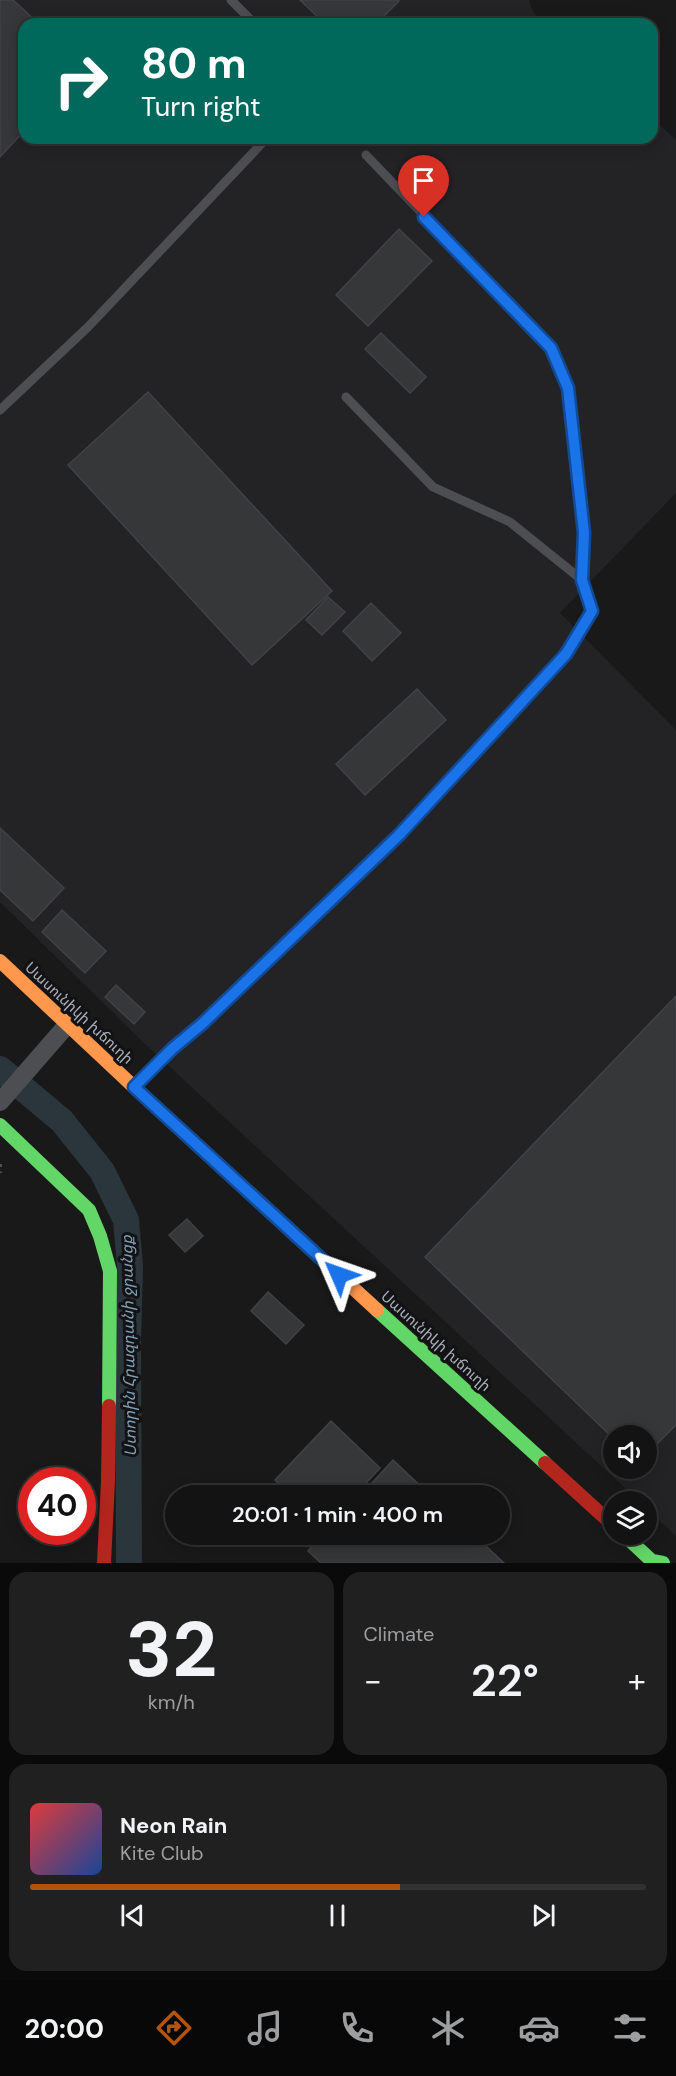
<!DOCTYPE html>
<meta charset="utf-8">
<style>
:root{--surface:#131313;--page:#202021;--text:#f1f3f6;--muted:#9d9ea0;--line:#323233;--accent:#b45309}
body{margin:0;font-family:"DM Sans","Noto Sans Armenian",sans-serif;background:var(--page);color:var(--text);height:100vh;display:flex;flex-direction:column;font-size:22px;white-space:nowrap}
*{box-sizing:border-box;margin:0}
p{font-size:20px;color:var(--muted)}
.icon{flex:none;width:33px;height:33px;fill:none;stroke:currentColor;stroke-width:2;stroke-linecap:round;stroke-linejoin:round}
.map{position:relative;height:1563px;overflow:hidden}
.sheet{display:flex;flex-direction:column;gap:9px;padding:9px;background:#0a0a0a;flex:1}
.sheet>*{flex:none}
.hud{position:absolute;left:18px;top:18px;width:640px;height:126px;border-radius:18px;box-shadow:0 3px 15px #0003,0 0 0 2px var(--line);background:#00695c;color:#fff;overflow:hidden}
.buttons{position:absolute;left:603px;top:1425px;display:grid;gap:12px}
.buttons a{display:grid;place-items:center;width:54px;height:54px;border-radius:50%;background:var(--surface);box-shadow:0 3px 15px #0003,0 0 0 2px var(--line);font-size:30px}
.speed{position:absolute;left:18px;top:1467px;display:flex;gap:12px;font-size:30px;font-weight:700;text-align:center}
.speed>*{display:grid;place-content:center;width:78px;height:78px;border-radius:50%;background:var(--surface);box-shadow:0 3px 15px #0003,0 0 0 2px var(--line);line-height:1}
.speed .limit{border:9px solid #d22;background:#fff;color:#111}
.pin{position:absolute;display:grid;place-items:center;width:51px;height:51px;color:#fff;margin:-62px -26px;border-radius:50% 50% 50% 0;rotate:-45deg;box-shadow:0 0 6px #0007}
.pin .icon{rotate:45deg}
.me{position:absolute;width:66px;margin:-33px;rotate:313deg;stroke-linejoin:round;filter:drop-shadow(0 0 4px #0008)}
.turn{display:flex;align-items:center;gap:21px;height:126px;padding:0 24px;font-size:27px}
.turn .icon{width:78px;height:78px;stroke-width:2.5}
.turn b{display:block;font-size:42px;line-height:51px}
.big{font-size:45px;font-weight:600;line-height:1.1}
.sheet .card{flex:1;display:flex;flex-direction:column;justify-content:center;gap:9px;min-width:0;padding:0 21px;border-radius:18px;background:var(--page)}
.sheet .dial{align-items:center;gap:0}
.dial b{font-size:78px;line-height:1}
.song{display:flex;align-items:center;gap:18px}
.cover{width:72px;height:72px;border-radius:9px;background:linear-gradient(135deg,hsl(0 70% 55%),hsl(220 70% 35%))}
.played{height:6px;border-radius:3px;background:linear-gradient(90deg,var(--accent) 60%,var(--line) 60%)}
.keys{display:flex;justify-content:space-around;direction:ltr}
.heat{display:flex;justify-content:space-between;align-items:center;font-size:33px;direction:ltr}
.sheet .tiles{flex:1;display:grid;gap:9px;grid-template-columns:1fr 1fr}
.card:last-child{grid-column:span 2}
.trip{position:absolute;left:165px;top:1485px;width:345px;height:60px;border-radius:30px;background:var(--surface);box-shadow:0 3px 15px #0003,0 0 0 2px var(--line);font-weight:600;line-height:60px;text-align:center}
.menu{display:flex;height:96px;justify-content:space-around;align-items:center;background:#080808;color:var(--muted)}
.menu .icon{width:42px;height:42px}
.menu .on{color:var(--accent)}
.menu b{font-size:27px;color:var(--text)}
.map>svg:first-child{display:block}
.built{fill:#232326;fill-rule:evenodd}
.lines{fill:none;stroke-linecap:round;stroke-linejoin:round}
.canal{stroke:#2b353c;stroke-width:26}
.building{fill:#363739;stroke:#414245;stroke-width:1.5}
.path{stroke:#4f5054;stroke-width:4;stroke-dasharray:3 4.5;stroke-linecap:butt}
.lane{stroke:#4d4e52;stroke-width:9}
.street{stroke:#4d4e52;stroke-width:18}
.fast{stroke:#63d668;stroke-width:14}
.slow{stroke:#ff974d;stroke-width:14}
.jam{stroke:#b3261e;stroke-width:14}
.route-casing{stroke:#114b97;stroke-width:15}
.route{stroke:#1a73e8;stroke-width:10}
.labels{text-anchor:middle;stroke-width:6;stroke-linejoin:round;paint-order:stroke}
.street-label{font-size:15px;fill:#aab0ba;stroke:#131315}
.water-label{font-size:16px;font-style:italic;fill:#80a0b6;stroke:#131315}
</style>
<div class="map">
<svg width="676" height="1563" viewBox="0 0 676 1563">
<rect width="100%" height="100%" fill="#191919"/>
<path class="built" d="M0,0h529l4,12 13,12h-522v114h628l1,-19 23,21v353l-116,120 116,117v806l-29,-28 -1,-6 -7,-1 -495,-458 -144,-141zM614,1436h32v32h-32z"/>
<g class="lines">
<path class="canal" d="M0,1069l62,52 40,50 24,49 4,46 -2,78 1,219"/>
</g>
<g class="building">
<path d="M0,0h13l26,24h-15v107l-24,26z"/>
<path d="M300,0h98l1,1 -23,23h-51z"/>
<path d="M399,229l33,32 -64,65 -32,-31z"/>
<path d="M381,333l45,44 -16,16 -45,-44z"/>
<path d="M148,392l184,199 -80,74 -184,-200z"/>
<path d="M328,597l17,15 -23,23 -16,-15z"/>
<path d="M371,603l30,30 -29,28 -29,-30z"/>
<path d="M417,689l29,31 -81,75 -29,-31z"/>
<path d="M0,828l64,60 -31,33 -33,-31z"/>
<path d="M62,910l44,41 -21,22 -43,-41z"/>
<path d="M116,985l29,27 -11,12 -29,-27z"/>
<path d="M676,996v429l-30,30v-19h-32v3l-189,-182z"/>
<path d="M187,1219l16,17 -18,16 -16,-17z"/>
<path d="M268,1292l36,33 -18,19 -35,-33z"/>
<path d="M331,1421l49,47 -26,28h-63l-16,-16z"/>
<path d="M393,1460l38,36h-71z"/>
<path d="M323,1534h150l31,29h-183l-13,-12z"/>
</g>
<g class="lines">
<path class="path" d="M0,1164v9"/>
<g class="lane">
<path d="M231,0l24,24"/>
<path d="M366,155l185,193 17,40 16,145 -2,47"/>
<path d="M0,410l88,-83 179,-189"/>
<path d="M135,1085l37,-36 31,-26 196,-188 167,-181 26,-43 -10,-31 -72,-58 -77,-35 -87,-90"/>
</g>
<path class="street" d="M0,1102l67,-77"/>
<g class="fast">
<path d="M0,1125l89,85 11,26 10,35 -1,135"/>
<path d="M377,1310l168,153"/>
<path d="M623,1534l29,27 11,2"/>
</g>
<path class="slow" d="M0,961l134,126 243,223"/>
<g class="jam">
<path d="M545,1463l69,63"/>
<path d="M104,1563l4,-82 1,-75"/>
</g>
</g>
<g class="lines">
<defs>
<path id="route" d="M339,1275l-205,-188 38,-38 31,-26 196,-188 167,-181 26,-43 -10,-31 2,-47 -16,-145 -17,-40 -127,-131"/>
</defs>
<use href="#route" class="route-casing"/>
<use href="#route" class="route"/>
</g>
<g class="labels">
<g class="street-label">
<text transform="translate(79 1013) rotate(43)" y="5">Սասունիկի խճուղի</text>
<text transform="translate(436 1341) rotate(42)" y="5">Սասունիկի խճուղի</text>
</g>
<g class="water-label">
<text transform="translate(128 1346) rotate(-91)" y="6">Ստորին Հրազդանի ջրանցք</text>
</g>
</g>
</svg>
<div class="buttons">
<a><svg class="icon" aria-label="sound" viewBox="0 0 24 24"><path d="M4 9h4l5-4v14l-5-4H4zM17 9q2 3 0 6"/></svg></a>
<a><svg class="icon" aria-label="layers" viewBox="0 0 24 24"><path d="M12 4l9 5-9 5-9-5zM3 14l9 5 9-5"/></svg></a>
</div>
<div class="speed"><div class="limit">40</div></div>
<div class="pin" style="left:424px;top:217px;background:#d93025"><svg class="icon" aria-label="arrive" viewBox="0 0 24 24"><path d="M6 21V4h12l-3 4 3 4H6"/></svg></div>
<svg class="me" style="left:339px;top:1275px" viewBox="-20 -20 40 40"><path d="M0-17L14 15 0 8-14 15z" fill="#1a73e8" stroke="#fff" stroke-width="4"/></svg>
<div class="trip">20:01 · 1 min · 400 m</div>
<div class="hud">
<div class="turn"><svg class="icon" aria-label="right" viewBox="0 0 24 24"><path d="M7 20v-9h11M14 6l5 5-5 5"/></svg><div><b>80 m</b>Turn right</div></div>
</div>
</div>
<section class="sheet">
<div class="tiles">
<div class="card dial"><b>32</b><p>km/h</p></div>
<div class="card"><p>Climate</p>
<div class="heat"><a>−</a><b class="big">22°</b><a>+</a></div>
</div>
<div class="card">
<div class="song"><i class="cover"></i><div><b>Neon Rain</b><p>Kite Club</p></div></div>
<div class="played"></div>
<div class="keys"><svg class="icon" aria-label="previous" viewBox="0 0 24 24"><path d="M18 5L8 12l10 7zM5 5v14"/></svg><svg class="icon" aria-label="pause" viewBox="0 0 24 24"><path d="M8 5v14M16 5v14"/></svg><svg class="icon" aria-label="next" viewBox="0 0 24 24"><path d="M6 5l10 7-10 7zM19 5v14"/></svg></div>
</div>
</div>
</section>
<nav class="menu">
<b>20:00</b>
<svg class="icon on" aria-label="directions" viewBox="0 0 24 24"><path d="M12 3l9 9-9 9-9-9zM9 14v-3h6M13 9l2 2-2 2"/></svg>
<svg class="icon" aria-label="music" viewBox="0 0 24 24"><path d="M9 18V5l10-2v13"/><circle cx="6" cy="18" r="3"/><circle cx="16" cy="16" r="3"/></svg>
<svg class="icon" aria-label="phone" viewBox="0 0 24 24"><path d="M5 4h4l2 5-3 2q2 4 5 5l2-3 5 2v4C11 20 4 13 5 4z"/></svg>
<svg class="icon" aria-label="climate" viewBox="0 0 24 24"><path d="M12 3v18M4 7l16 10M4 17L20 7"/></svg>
<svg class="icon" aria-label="car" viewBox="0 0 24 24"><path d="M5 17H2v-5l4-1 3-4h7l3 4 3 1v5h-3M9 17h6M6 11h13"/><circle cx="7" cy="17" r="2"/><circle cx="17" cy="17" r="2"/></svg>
<svg class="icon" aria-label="filters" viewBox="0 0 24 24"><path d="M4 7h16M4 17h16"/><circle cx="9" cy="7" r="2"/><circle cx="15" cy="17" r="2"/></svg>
</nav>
